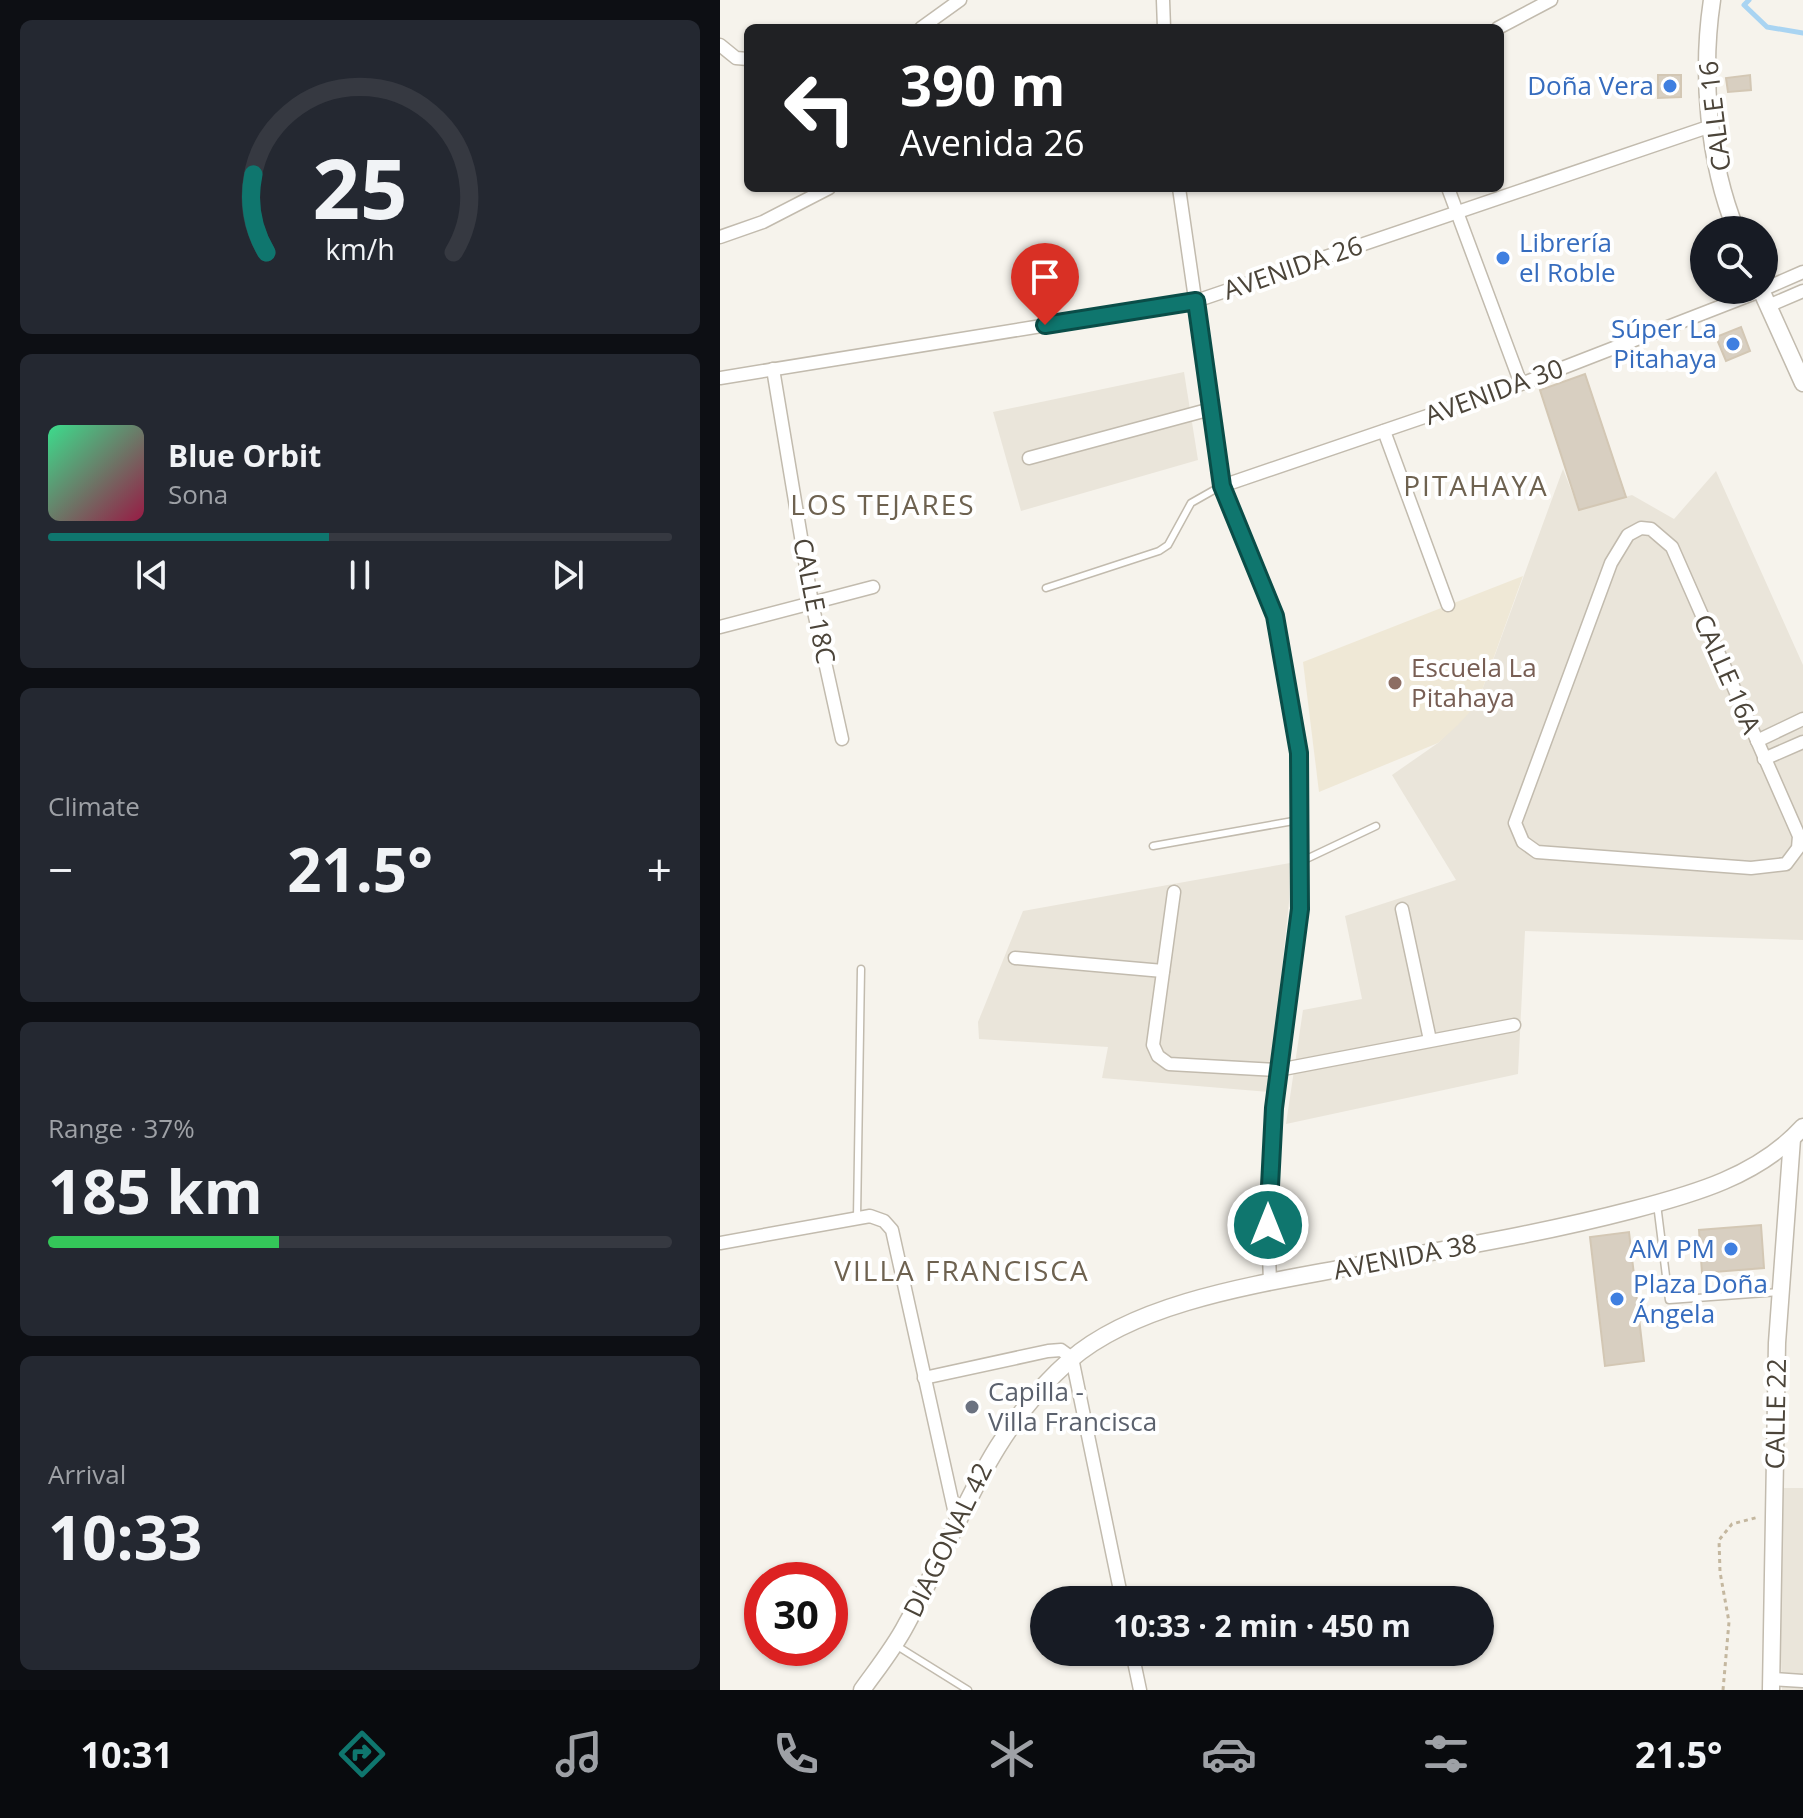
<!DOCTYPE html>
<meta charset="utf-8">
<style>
:root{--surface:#171b24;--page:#242831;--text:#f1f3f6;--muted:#9ea1a6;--line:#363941;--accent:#0f766e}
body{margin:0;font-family:"Open Sans",sans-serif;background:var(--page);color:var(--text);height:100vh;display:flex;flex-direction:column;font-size:30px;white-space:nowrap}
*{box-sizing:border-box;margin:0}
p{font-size:26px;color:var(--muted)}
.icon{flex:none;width:44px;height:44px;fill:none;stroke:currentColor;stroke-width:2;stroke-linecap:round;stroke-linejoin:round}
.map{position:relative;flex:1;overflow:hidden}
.sheet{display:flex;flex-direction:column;gap:20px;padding:20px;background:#0d0f14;width:720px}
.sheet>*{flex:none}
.guide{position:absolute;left:24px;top:24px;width:760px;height:168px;border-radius:12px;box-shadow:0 2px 6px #0004;background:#202124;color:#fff;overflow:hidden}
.fabs{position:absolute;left:970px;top:216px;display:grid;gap:16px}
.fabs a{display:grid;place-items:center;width:88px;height:88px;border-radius:50%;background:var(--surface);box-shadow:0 2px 6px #0004;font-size:40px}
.speed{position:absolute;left:24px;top:1562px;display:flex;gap:16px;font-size:40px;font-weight:700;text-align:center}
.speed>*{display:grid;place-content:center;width:104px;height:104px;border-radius:50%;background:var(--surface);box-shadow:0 2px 6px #0004;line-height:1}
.speed .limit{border:12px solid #d22;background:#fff;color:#111}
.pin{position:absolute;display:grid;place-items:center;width:68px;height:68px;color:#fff;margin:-82px -34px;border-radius:50% 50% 50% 0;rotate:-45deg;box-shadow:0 0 8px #0007}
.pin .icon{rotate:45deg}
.me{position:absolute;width:88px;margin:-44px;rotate:0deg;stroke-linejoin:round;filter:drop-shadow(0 0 6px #0008)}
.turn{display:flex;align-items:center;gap:28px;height:168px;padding:0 24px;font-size:36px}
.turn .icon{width:104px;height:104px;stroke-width:2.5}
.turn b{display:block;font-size:56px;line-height:68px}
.big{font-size:60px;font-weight:700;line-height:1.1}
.sheet .card{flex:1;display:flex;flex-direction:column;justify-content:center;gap:12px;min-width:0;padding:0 28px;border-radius:12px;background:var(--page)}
.sheet .dial{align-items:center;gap:0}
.dial svg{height:208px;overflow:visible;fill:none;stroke:var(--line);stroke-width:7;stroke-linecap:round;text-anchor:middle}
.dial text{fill:var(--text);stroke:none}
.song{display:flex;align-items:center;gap:24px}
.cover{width:96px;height:96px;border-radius:12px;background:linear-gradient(135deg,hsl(150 70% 55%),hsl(340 70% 35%))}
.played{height:8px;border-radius:4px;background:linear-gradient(90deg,var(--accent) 45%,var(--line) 45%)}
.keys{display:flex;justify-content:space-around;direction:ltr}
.heat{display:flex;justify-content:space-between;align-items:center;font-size:44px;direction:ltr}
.charge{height:12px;border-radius:6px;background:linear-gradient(90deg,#34c759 37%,var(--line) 0)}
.trip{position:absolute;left:310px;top:1586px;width:464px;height:80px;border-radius:40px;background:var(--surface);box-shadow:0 2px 6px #0004;font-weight:700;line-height:80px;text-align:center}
.tabs{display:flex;height:128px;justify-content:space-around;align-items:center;background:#090b0e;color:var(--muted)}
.tabs .icon{width:56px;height:56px}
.tabs .active{color:var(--accent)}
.tabs b{font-size:36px;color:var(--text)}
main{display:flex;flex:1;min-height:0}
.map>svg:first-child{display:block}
.residential{fill:#eae5da}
.education{fill:#efe8d6}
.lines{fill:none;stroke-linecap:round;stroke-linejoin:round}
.stream{stroke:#a9d4f2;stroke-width:5}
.building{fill:#d8cfc1;stroke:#d3c7b4;stroke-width:2}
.service-casing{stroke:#c2bbae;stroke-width:9}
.minor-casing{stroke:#c2bbae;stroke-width:15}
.tertiary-casing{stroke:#c2bbae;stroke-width:19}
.path{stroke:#c4b79f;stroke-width:3;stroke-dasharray:4 4;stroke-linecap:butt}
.service{stroke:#fff;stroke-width:6}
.minor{stroke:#fff;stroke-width:12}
.tertiary{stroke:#fff;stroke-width:16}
.route-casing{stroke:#0a4d48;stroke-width:20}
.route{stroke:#0f766e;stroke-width:14}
.shop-dot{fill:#3f7fe0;stroke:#fff;stroke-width:3}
.education-dot{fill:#8d6e63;stroke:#fff;stroke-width:3}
.worship-dot{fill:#6b7280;stroke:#fff;stroke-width:3}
.labels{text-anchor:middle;stroke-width:8;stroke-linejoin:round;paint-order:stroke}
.shop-label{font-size:26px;fill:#366cbe;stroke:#fff;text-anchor:end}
.street-label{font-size:26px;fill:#4b4439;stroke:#fff}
.education-label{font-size:26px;fill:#785e54;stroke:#fff;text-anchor:start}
.worship-label{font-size:26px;fill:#5b616d;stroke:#fff;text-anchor:start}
.neighbourhood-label{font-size:28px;letter-spacing:2px;fill:#6e6250;stroke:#fff}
</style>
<main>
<section class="sheet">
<div class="card dial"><svg viewBox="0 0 100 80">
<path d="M14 69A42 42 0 1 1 86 69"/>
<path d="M14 69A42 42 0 0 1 9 39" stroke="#0f766e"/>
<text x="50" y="56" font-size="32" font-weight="700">25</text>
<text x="50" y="72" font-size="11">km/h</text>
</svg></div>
<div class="card">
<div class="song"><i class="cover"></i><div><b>Blue Orbit</b><p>Sona</p></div></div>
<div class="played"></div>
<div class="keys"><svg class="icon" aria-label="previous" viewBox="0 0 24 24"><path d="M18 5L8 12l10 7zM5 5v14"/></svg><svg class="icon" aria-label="pause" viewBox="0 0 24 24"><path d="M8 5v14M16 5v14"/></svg><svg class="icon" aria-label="next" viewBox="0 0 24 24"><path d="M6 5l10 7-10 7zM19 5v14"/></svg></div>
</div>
<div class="card"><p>Climate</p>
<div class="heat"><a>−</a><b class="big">21.5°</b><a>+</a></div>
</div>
<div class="card"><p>Range · 37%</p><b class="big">185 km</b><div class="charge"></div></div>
<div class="card"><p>Arrival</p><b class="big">10:33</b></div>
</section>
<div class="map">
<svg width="1083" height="1690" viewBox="0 0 1083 1690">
<rect width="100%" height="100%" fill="#f6f3ec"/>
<g class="residential">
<path d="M464,372l14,88 -177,51 -28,-99z"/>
<path d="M843,469l16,41 53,-15 42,24 42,-48 87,194v275l-278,-9 -7,143 -232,50 17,-114 59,-11 -17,-83 111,-36 -64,-105 46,-32 39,-39z"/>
<path d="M570,863l-1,39 -20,190 -167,-14 6,-31 -129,-8 -1,-17 45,-111z"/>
<path d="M1055,1488h28v202h-21z"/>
</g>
<path class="education" d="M803,576l-46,128 -19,21 -20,18 -119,49 -16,-130z"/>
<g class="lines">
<path class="stream" d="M1029,0l-5,5 23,22 36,6"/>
</g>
<g class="building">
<path d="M938,75h23v22l-23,1z"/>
<path d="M1030,75l1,15 -23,2 -2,-14z"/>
<path d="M1021,327l9,24 -24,10 -10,-24z"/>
<path d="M865,374l41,123 -47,13 -39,-120z"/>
<path d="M1041,1225l3,43 -62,5 -3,-43z"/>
<path d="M909,1232l15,129 -39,5 -15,-129z"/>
</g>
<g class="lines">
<defs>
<g id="service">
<path d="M326,588l113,-37 9,-6 23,-42 30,-17"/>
<path d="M433,846l146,-26"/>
<path d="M580,862l76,-36"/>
<path d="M937,1204l12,96 111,-8"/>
<path d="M137,1218l4,-249"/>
<path d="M177,1646l71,44"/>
</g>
<g id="minor">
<path d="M443,0l1,28"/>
<path d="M201,28l39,-28"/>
<path d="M778,28l53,-28"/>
<path d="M0,45l16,13 12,1"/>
<path d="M459,188l43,298 53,130 24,137 1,156 -26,199 -7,89 3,85"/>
<path d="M728,188l73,196"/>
<path d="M0,237l43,-15 66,-34"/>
<path d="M1044,289l39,-17"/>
<path d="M1048,306l35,-15"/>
<path d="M53,369l39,234 30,136"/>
<path d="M0,378l476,-77 515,-175"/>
<path d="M664,431l64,174"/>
<path d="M309,458l182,-49"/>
<path d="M502,486l299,-102 242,-94"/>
<path d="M921,528l10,1 21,18 127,289 -1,12 -12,16 -35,4 -214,-16 -14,-10 -8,-19 96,-260 17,-28z"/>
<path d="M0,627l153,-40"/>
<path d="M1037,741l46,-22"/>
<path d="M1044,759l39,-17"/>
<path d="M454,892l-21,153 5,11 11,8 109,6 236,-45"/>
<path d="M682,909l28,131"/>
<path d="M295,958l148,13"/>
<path d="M0,1243l150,-27 14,5 8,9 65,293"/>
<path d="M204,1378l124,-27 13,-1 11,8 50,242"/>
<path d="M412,1652l8,38"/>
<path d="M1052,1679l31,2"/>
</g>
<g id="tertiary">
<path d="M992,0c-11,73 -4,161 24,230"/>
<path d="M1041,290l42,93"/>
<path d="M142,1690c15,-21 32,-42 44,-65 53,-95 79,-190 164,-265 69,-60 196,-77 284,-94 93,-17 186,-32 278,-56 62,-16 126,-34 171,-83"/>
<path d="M1051,1690l6,-347 15,-204"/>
</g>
</defs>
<use href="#service" class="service-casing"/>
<use href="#minor" class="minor-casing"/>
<use href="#tertiary" class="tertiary-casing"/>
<path class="path" d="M1003,1690l6,-68 -9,-50 -1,-32 13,-16 27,-7"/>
<use href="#service" class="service"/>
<use href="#minor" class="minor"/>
<use href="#tertiary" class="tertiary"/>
</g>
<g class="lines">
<defs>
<path id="route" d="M325,325l151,-24 26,185 53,130 24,137 1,156 -26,199 -6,117"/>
</defs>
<use href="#route" class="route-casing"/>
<use href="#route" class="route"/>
</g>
<g class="shop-dot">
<circle cx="950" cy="86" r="8"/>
<circle cx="783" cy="258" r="8"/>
<circle cx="1013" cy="344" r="8"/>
<circle cx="1011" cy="1249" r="8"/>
<circle cx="897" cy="1299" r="8"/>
</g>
<circle class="education-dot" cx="675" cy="683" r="8"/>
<circle class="worship-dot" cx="252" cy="1407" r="8"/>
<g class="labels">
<g class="shop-label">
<text x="934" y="95">Doña Vera</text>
<text x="799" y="252" text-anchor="start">Librería<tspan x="799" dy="30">el Roble</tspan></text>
<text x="997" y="338">Súper La<tspan x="997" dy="30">Pitahaya</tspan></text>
<text x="995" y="1258">AM PM</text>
<text x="913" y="1293" text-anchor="start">Plaza Doña<tspan x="913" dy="30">Ángela</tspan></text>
</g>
<g class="street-label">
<text transform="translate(995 116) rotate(-97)" y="9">CALLE 16</text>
<text transform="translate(573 268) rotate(-19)" y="9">AVENIDA 26</text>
<text transform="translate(774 392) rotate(-20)" y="9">AVENIDA 30</text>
<text transform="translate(94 601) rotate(79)" y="9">CALLE 18C</text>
<text transform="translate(1007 674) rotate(66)" y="9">CALLE 16A</text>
<text transform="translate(685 1257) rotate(-11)" y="9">AVENIDA 38</text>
<text transform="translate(1056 1414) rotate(-89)" y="9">CALLE 22</text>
<text transform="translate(228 1540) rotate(-64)" y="9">DIAGONAL 42</text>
</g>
<g class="education-label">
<text x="691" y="677">Escuela La<tspan x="691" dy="30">Pitahaya</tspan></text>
</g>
<g class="worship-label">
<text x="268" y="1401">Capilla -<tspan x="268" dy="30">Villa Francisca</tspan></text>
</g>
<g class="neighbourhood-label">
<text x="756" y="496">PITAHAYA</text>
<text x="163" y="515">LOS TEJARES</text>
<text x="242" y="1281">VILLA FRANCISCA</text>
</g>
</g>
</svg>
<div class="fabs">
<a><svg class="icon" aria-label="search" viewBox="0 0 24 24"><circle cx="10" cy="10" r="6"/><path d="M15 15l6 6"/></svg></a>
</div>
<div class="speed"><div class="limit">30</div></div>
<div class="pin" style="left:325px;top:325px;background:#d93025"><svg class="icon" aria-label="arrive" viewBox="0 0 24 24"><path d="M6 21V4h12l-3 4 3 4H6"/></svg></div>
<svg class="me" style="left:548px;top:1225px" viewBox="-20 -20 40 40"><circle r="17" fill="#0f766e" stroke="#fff" stroke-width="3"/><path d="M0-11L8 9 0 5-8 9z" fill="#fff"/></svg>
<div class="trip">10:33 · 2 min · 450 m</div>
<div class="guide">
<div class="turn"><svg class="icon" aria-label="left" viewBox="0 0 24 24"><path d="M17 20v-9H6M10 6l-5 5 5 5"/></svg><div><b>390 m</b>Avenida 26</div></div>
</div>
</div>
</main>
<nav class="tabs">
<b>10:31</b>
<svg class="icon active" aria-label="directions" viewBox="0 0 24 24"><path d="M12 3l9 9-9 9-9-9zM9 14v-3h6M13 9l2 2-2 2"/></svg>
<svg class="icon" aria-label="music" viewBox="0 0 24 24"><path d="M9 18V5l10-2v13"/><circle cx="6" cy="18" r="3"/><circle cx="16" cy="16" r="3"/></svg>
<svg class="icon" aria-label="phone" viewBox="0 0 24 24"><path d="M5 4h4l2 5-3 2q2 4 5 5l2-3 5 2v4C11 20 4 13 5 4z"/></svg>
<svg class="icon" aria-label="climate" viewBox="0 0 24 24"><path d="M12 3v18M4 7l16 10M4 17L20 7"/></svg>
<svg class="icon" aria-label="car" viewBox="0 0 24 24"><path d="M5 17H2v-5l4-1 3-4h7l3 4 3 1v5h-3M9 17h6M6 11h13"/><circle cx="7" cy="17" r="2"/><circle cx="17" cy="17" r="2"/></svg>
<svg class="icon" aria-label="filters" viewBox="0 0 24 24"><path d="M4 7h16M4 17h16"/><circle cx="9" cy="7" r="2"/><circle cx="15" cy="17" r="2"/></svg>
<b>21.5°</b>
</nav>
